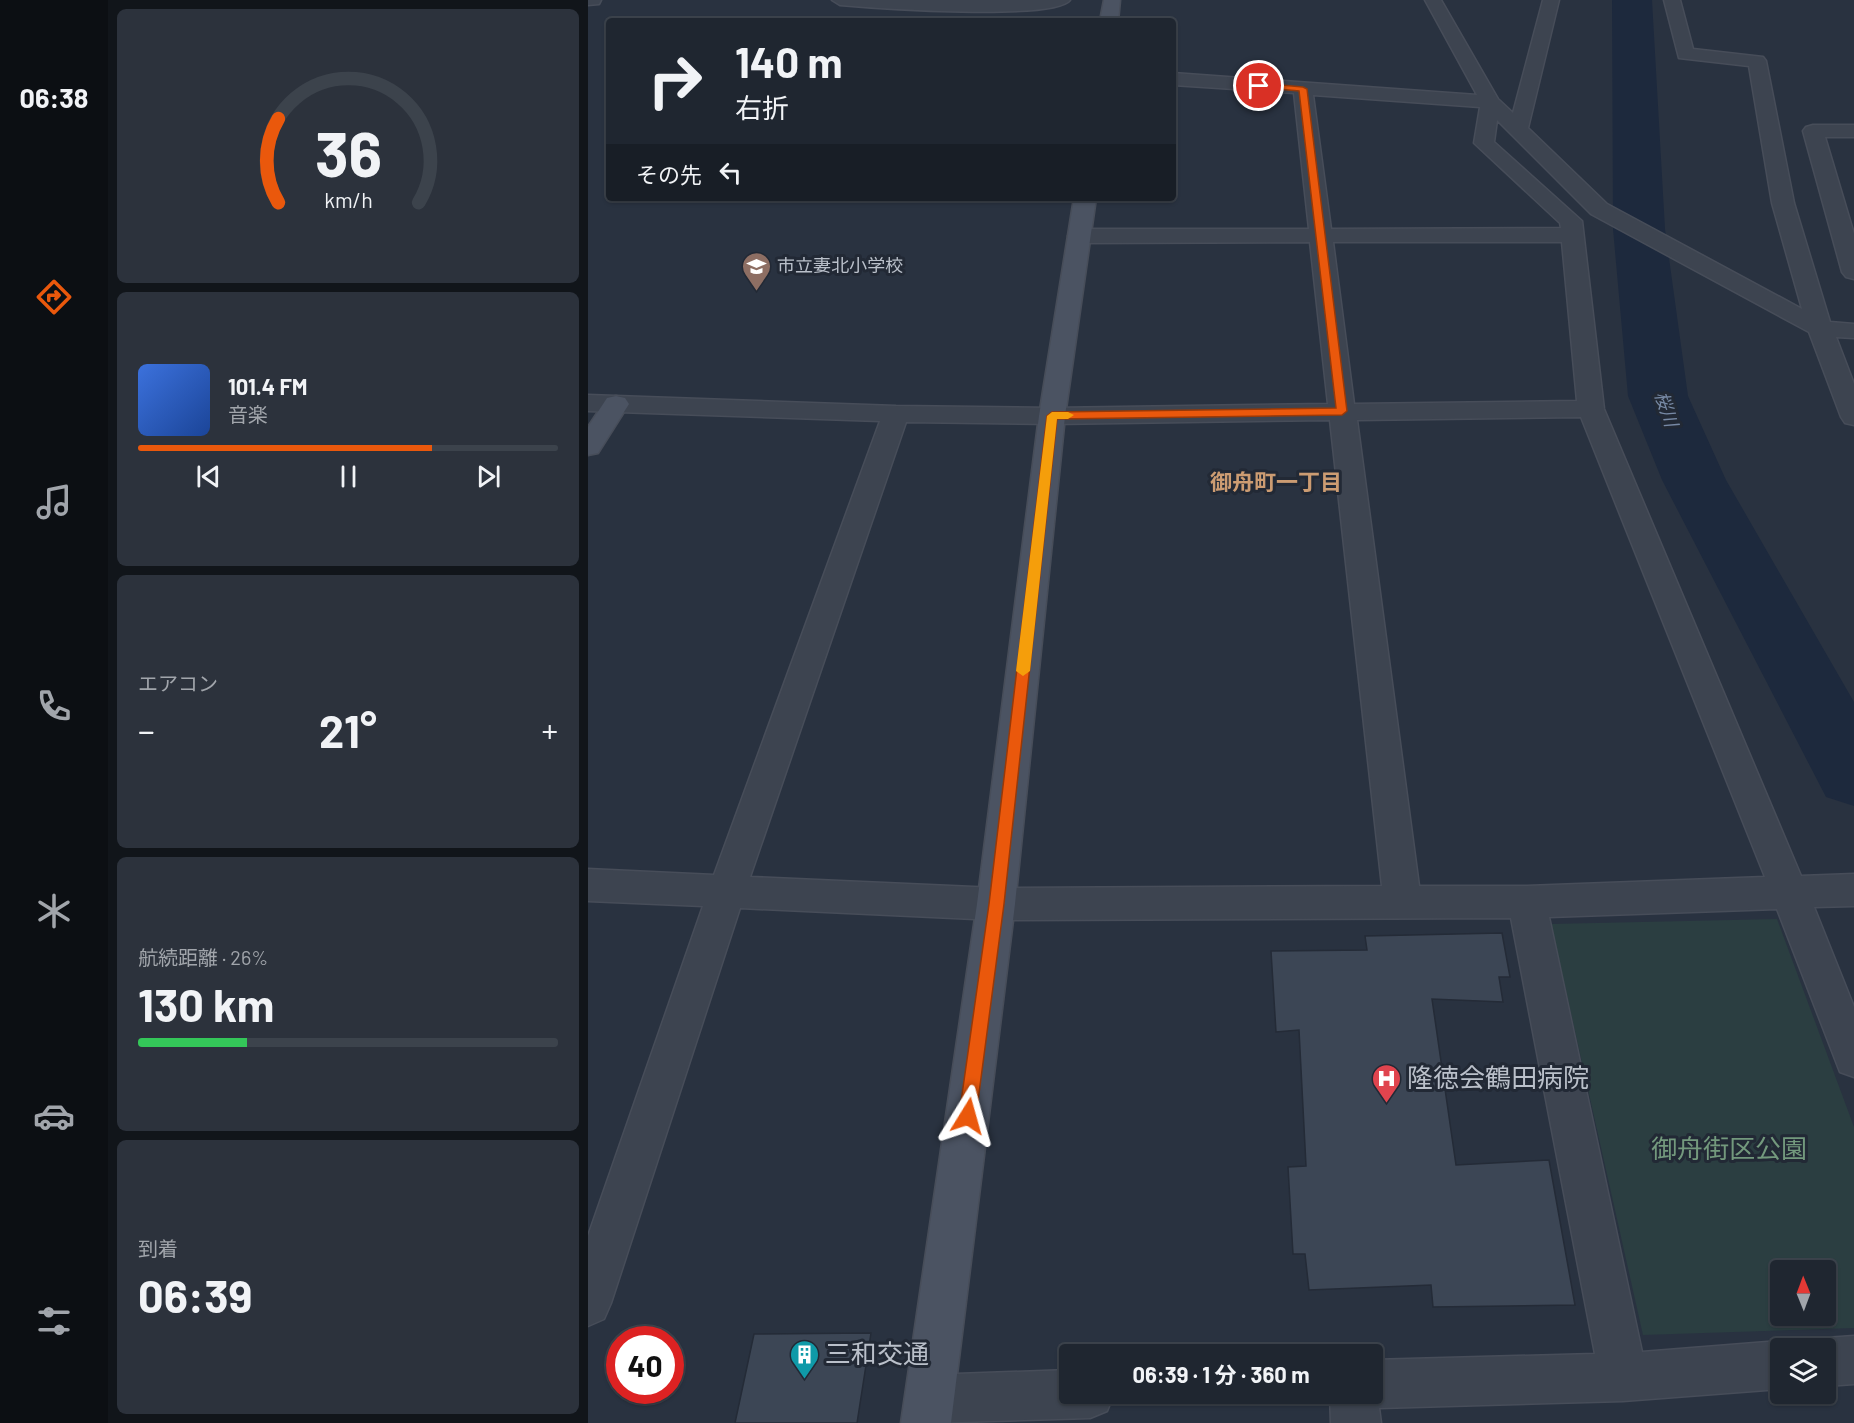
<!DOCTYPE html>
<html lang="ja">
<meta charset="utf-8">
<style>
:root{--surface:#1f2630;--page:#2c323c;--text:#f1f3f6;--muted:#a1a5ab;--line:#3c434c;--accent:#ea580c}
body{margin:0;font-family:Barlow,"Noto Sans JP",sans-serif;background:var(--page);color:var(--text);height:100vh;display:flex;flex-direction:column;font-size:22px;white-space:nowrap}
*{box-sizing:border-box;margin:0}
p{font-size:20px;color:var(--muted)}
.icon{flex:none;width:33px;height:33px;fill:none;stroke:currentColor;stroke-width:2;stroke-linecap:round;stroke-linejoin:round}
.map{position:relative;flex:1;overflow:hidden}
.details{display:flex;flex-direction:column;gap:9px;padding:9px;background:#11151a;width:480px}
.details>*{flex:none}
.guide{position:absolute;left:18px;top:18px;width:570px;height:183px;border-radius:6px;box-shadow:0 2px 4px #0004,0 0 0 2px var(--line);background:#1f2630;color:var(--text);overflow:hidden}
.needle{width:39px;rotate:359deg}
.tools{position:absolute;left:1182px;top:1260px;display:grid;gap:12px}
.tools a{display:grid;place-items:center;width:66px;height:66px;border-radius:6px;background:var(--surface);box-shadow:0 2px 4px #0004,0 0 0 2px var(--line);font-size:30px}
.speed{position:absolute;left:18px;top:1326px;display:flex;gap:12px;font-size:30px;font-weight:700;text-align:center}
.speed>*{display:grid;place-content:center;width:78px;height:78px;border-radius:50%;background:var(--surface);box-shadow:0 2px 4px #0004,0 0 0 2px var(--line);line-height:1}
.speed .limit{border:9px solid #d22;background:#fff;color:#111}
.pin{position:absolute;display:grid;place-items:center;width:51px;height:51px;color:#fff;margin:-26px;border:3px solid #fff;border-radius:50%;box-shadow:0 2px 6px #0007}
.me{position:absolute;width:66px;margin:-33px;rotate:8deg;stroke-linejoin:round;filter:drop-shadow(0 0 4px #0008)}
.turn{display:flex;align-items:center;gap:21px;height:126px;padding:0 30px;font-size:27px}
.turn .icon{width:78px;height:78px;stroke-width:2.5}
.turn b{display:block;font-size:42px;line-height:51px}
.then{display:flex;align-items:center;height:57px;padding:0 30px;background:#0003;gap:12px;font-size:22px}
.big{font-size:45px;font-weight:700;line-height:1.1}
.details .card{flex:1;display:flex;flex-direction:column;justify-content:center;gap:9px;min-width:0;padding:0 21px;border-radius:9px;background:var(--page)}
.details .dial{align-items:center;gap:0}
.dial svg{height:156px;overflow:visible;fill:none;stroke:var(--line);stroke-width:7;stroke-linecap:round;text-anchor:middle}
.dial text{fill:var(--text);stroke:none}
.song{display:flex;align-items:center;gap:18px}
.cover{width:72px;height:72px;border-radius:9px;background:linear-gradient(135deg,hsl(220 70% 55%),hsl(220 70% 35%))}
.played{height:6px;border-radius:3px;background:linear-gradient(90deg,var(--accent) 70%,var(--line) 70%)}
.keys{display:flex;justify-content:space-around;direction:ltr}
.heat{display:flex;justify-content:space-between;align-items:center;font-size:33px;direction:ltr}
.charge{height:9px;border-radius:4px;background:linear-gradient(90deg,#34c759 26%,var(--line) 0)}
.trip{position:absolute;left:471px;top:1344px;width:324px;height:60px;border-radius:6px;background:var(--surface);box-shadow:0 2px 4px #0004,0 0 0 2px var(--line);font-weight:700;line-height:60px;text-align:center}
main{display:flex;flex:1;min-height:0}
.menu{display:flex;flex-direction:column;width:108px;justify-content:space-around;align-items:center;background:#0c0f13;color:var(--muted)}
.menu .icon{width:42px;height:42px}
.menu .selected{color:var(--accent)}
.menu b{font-size:27px;color:var(--text)}
.map>svg:first-child{display:block}
.green{fill:#2b3e41;fill-rule:evenodd}
.lines{fill:none;stroke-linecap:round;stroke-linejoin:round}
.river{fill:#1d293d;fill-rule:evenodd}
.building{fill:#3c4655;stroke:#242b37;stroke-width:1.5}
.street-casing{stroke:#474d59;stroke-width:3}
.secondary-casing{stroke:#474d59;stroke-width:3}
.street{fill:#3d4450;fill-rule:evenodd}
.secondary{fill:#4b5362;fill-rule:evenodd}
.route{fill:#ea580c;stroke:#983908;stroke-width:1.5}
.slow{fill:#f59e0b}
.labels{text-anchor:middle;stroke-width:6;stroke-linejoin:round;paint-order:stroke}
.far-poi-label{font-size:18px;fill:#bac0ca;stroke:#222935;text-anchor:start}
.far-water-label{font-size:18px;font-style:italic;fill:#7789a5;stroke:#222935}
.neighbourhood-label{font-size:22px;font-weight:bold;fill:#cc9c72;stroke:#222935}
.near-poi-label{font-size:26px;fill:#bac0ca;stroke:#222935;text-anchor:start}
.near-park-label{font-size:26px;fill:#73997d;stroke:#222935}
</style>
<main>
<nav class="menu">
<b>06:38</b>
<svg class="icon selected" aria-label="directions" viewBox="0 0 24 24"><path d="M12 3l9 9-9 9-9-9zM9 14v-3h6M13 9l2 2-2 2"/></svg>
<svg class="icon" aria-label="music" viewBox="0 0 24 24"><path d="M9 18V5l10-2v13"/><circle cx="6" cy="18" r="3"/><circle cx="16" cy="16" r="3"/></svg>
<svg class="icon" aria-label="phone" viewBox="0 0 24 24"><path d="M5 4h4l2 5-3 2q2 4 5 5l2-3 5 2v4C11 20 4 13 5 4z"/></svg>
<svg class="icon" aria-label="climate" viewBox="0 0 24 24"><path d="M12 3v18M4 7l16 10M4 17L20 7"/></svg>
<svg class="icon" aria-label="car" viewBox="0 0 24 24"><path d="M5 17H2v-5l4-1 3-4h7l3 4 3 1v5h-3M9 17h6M6 11h13"/><circle cx="7" cy="17" r="2"/><circle cx="17" cy="17" r="2"/></svg>
<svg class="icon" aria-label="filters" viewBox="0 0 24 24"><path d="M4 7h16M4 17h16"/><circle cx="9" cy="7" r="2"/><circle cx="15" cy="17" r="2"/></svg>
</nav>
<section class="details">
<div class="card dial"><svg viewBox="0 0 100 80">
<path d="M14 69A42 42 0 1 1 86 69"/>
<path d="M14 69A42 42 0 0 1 14 26" stroke="#ea580c"/>
<text x="50" y="56" font-size="32" font-weight="700">36</text>
<text x="50" y="72" font-size="11">km/h</text>
</svg></div>
<div class="card">
<div class="song"><i class="cover"></i><div><b>101.4 FM</b><p>音楽</p></div></div>
<div class="played"></div>
<div class="keys"><svg class="icon" aria-label="previous" viewBox="0 0 24 24"><path d="M18 5L8 12l10 7zM5 5v14"/></svg><svg class="icon" aria-label="pause" viewBox="0 0 24 24"><path d="M8 5v14M16 5v14"/></svg><svg class="icon" aria-label="next" viewBox="0 0 24 24"><path d="M6 5l10 7-10 7zM19 5v14"/></svg></div>
</div>
<div class="card"><p>エアコン</p>
<div class="heat"><a>−</a><b class="big">21°</b><a>+</a></div>
</div>
<div class="card"><p>航続距離 · 26%</p><b class="big">130 km</b><div class="charge"></div></div>
<div class="card"><p>到着</p><b class="big">06:39</b></div>
</section>
<div class="map">
<svg width="1266" height="1423" viewBox="0 0 1266 1423">
<rect width="100%" height="100%" fill="#293240"/>
<path class="green" d="M1189,919l77,208v201l-211,7 -92,-411zM1192,1270h46v46h-46z"/>
<g class="lines">
<path class="river" d="M1024,0h40l13,229 23,167 38,84 128,222v104l-28,-9 -164,-317 -34,-84 -15,-167z"/>
</g>
<g class="building">
<path d="M914,933l8,44h-11l4,25 -71,-3 24,166 93,-5 26,145 -142,2 -2,-22 -122,5 -4,-36h-12l-5,-87 18,-1 -7,-136 -23,2 -5,-81 96,-1 -2,-14z"/>
<path d="M283,1333l-14,90h-122l19,-89z"/>
</g>
<g class="lines">
<defs>
<g id="street">
<path d="M0,0h13l-2,4 -11,1z"/>
<path d="M244,0h238c-16,21 -197,8 -230,5z"/>
<path d="M837,0h16l57,99 15,14 30,-113h16l-31,128 79,76 195,105 -30,-106 -23,-137 -70,-8 -15,-58h16l13,49 70,8 3,4 28,142 36,119 24,2v14l-18,-1 18,47v41l-9,-2 -4,-6 -32,-85 -218,-118 -94,-94 -3,22 88,79 22,188 197,467 53,-2v32l-40,1 40,100v70l-14,-5 -63,-163 -228,8 93,435 138,-11 17,7h-17v41l-157,12 -244,7 2,15h-50l-1,-29h42v-34l223,-6 -84,-436 -515,2 -256,-12 -129,395 -7,16 -16,7v-90l115,-330 -115,-5v-32l126,6 166,-454 -292,-10v-16l308,11 156,2 276,-4 -18,-162 -231,1 -8,-2 -3,-5 3,-5 8,-2h230l-15,-136 -121,-8v-12l304,22zM725,95l167,12 -6,36 86,80 1,5 -230,1zM745,242h229l15,159 -223,3zM993,417l184,460 -238,9h-108l-62,-466zM742,420l52,466 -386,2 -246,-11 156,-455 146,2z"/>
<path d="M1225,125h41v12h-29l29,97v45l-8,-2 -4,-5 -39,-141 3,-4z"/>
<path d="M1266,1336v48l-28,2v-38h-18l1,-3 17,-7z"/>
<path d="M482,1370v24h44l-7,17 -17,7 -162,5 -16,-7 -7,-17 7,-17 17,-7z"/>
</g>
<g id="secondary">
<path d="M516,0h16l-2,21h-18z"/>
<path d="M486,198h22l-31,218 -50,488 -64,519h-50l76,-519 62,-488z"/>
<path d="M28,396l9,2 4,6 -31,49 -10,2v-28l19,-29z"/>
</g>
</defs>
<use href="#street" class="street-casing"/>
<use href="#secondary" class="secondary-casing"/>
<use href="#street" class="street"/>
<use href="#secondary" class="secondary"/>
</g>
<path class="route" d="M671,83l44,4 4,2 40,322 -5,4 -285,4 -53,485 -28,212 -2,6 -6,3 -7,-3 -2,-6 30,-212 58,-488 5,-4 284,-4 -37,-317 -42,-4v-3z"/>
<path class="slow" d="M464,412h16l6,3 -6,4h-11l-27,252 -7,5 -7,-5 31,-255z"/>
<defs>
<symbol id="school-pin" viewBox="-11 -11 22 30"><path d="M0 17L-7.5 6A9.5 9.5 0 1 1 7.5 6Z" fill="#8d6e63" stroke="#222935"/><path d="M0-5L7-2L0 1L-7-2ZM-4 1L0 2.5L4 1V4Q0 6-4 4Z" fill="#fff"/></symbol>
<symbol id="hospital-pin" viewBox="-11 -11 22 30"><path d="M0 17L-7.5 6A9.5 9.5 0 1 1 7.5 6Z" fill="#e0444e" stroke="#222935"/><path d="M-5-5h3v3.5h4V-5h3V5h-3V1.5h-4V5h-3Z" fill="#fff"/></symbol>
<symbol id="building-pin" viewBox="-11 -11 22 30"><path d="M0 17L-7.5 6A9.5 9.5 0 1 1 7.5 6Z" fill="#0f9aa8" stroke="#222935"/><path d="M-4-6H4V6H1V3H-1V6H-4ZM-2.5-4.3h1.7v1.8h-1.7ZM.8-4.3h1.7v1.8H.8ZM-2.5-1h1.7V.8h-1.7ZM.8-1h1.7V.8H.8Z" fill="#fff"/></symbol>
</defs>
<g fill-rule="evenodd">
<use href="#school-pin" x="152" y="250" width="33" height="45"/>
<use href="#hospital-pin" x="782" y="1062" width="33" height="45"/>
<use href="#building-pin" x="200" y="1338" width="33" height="45"/>
</g>
<g class="labels">
<g class="far-poi-label">
<text x="189" y="272">市立妻北小学校</text>
</g>
<g class="far-water-label">
<text transform="translate(1078 409) rotate(71)" y="6">桜川</text>
</g>
<g class="neighbourhood-label">
<text x="688" y="490">御舟町一丁目</text>
</g>
<g class="near-poi-label">
<text x="819" y="1087">隆徳会鶴田病院</text>
<text x="237" y="1363">三和交通</text>
</g>
<g class="near-park-label">
<text x="1141" y="1158">御舟街区公園</text>
</g>
</g>
</svg>
<div class="tools">
<a><svg class="needle" viewBox="-14 -14 28 28"><path d="M0-13l5 13h-10z" fill="#e53935"/><path d="M0 13l5-13h-10z" fill="#a1a5ab"/></svg></a>
<a><svg class="icon" aria-label="layers" viewBox="0 0 24 24"><path d="M12 4l9 5-9 5-9-5zM3 14l9 5 9-5"/></svg></a>
</div>
<div class="speed"><div class="limit">40</div></div>
<div class="pin" style="left:671px;top:86px;background:#d93025"><svg class="icon" aria-label="arrive" viewBox="0 0 24 24"><path d="M6 21V4h12l-3 4 3 4H6"/></svg></div>
<svg class="me" style="left:380px;top:1116px" viewBox="-20 -20 40 40"><path d="M0-17L14 15 0 8-14 15z" fill="#ea580c" stroke="#fff" stroke-width="4"/></svg>
<div class="trip">06:39 · 1 分 · 360 m</div>
<div class="guide">
<div class="turn"><svg class="icon" aria-label="right" viewBox="0 0 24 24"><path d="M7 20v-9h11M14 6l5 5-5 5"/></svg><div><b>140 m</b>右折</div></div>
<div class="then">その先<svg class="icon" aria-label="left" viewBox="0 0 24 24"><path d="M17 20v-9H6M10 6l-5 5 5 5"/></svg></div>
</div>
</div>
</main>
